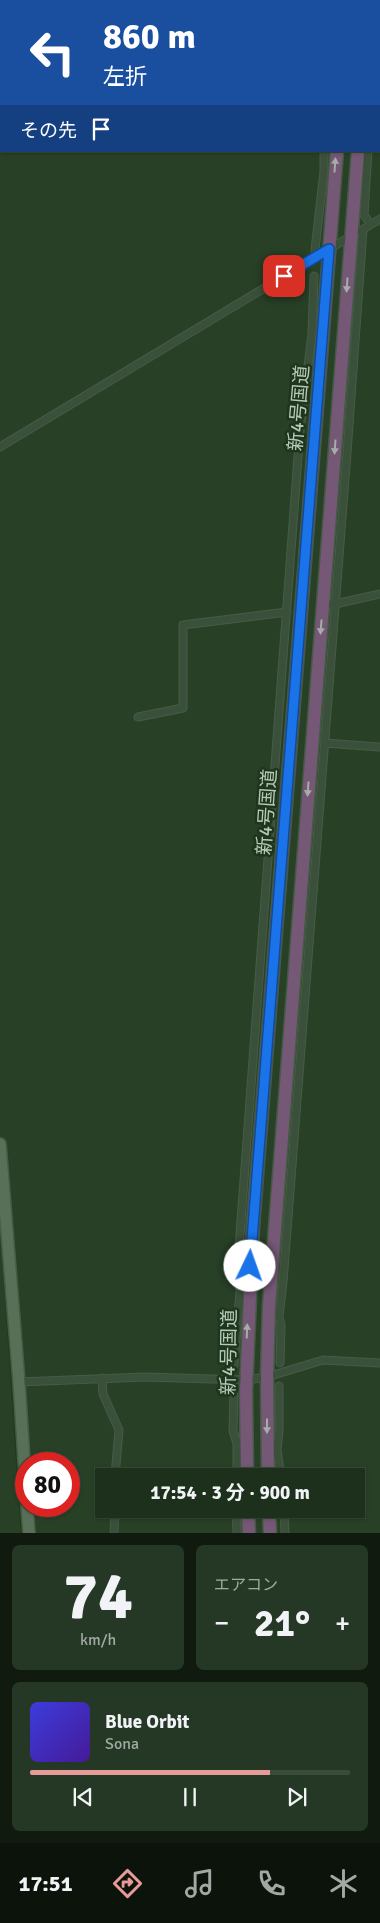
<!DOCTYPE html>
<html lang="ja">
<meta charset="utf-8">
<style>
:root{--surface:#1d301c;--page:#253825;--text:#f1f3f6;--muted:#a0a9a3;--line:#3b4b3b;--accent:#e69b98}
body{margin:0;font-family:Signika,"Noto Sans JP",sans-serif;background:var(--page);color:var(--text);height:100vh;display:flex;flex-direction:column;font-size:19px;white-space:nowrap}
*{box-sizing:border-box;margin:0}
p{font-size:16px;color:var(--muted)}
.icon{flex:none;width:28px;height:28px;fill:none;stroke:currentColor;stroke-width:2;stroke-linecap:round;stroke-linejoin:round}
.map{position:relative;height:1533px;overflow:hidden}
.details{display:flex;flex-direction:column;gap:12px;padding:12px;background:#101a0f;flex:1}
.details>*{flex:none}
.top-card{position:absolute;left:0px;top:0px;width:380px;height:152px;box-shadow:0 1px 4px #0004,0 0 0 1px var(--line);background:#1a4fa0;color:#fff;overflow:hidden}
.speed{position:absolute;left:15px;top:1452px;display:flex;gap:10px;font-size:25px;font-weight:700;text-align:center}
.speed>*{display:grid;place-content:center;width:65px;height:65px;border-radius:50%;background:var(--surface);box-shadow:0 1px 4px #0004,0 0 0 1px var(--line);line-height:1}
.speed .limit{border:8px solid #d22;background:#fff;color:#111}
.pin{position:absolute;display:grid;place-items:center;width:42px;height:42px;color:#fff;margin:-21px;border-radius:10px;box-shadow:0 2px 8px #0006}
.me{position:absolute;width:55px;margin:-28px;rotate:3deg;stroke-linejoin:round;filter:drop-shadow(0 0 4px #0008)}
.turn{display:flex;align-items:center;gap:18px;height:105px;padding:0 20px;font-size:22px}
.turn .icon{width:65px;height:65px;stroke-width:2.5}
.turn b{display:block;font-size:35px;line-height:42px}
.then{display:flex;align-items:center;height:48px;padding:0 20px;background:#0003;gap:10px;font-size:19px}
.big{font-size:38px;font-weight:700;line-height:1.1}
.details .tile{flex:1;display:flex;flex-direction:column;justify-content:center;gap:8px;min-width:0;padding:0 18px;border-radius:8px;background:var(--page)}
.details .dial{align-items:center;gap:0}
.dial b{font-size:65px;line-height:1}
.song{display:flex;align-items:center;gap:15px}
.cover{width:60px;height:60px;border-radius:8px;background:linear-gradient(135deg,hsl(240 70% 55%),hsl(260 70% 35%))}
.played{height:5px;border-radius:2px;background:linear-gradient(90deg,var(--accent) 75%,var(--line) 75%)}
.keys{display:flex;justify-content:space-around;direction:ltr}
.heat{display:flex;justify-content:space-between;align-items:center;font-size:28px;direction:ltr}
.details .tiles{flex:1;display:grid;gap:12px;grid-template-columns:1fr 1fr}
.tile:last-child{grid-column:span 2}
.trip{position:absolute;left:95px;top:1468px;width:270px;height:50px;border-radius:0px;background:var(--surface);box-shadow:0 1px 4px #0004,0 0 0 1px var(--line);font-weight:700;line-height:50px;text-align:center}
.tab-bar{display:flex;height:80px;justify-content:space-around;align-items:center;background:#0c130b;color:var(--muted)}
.tab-bar .icon{width:35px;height:35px}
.tab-bar .active{color:var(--accent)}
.tab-bar b{font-size:22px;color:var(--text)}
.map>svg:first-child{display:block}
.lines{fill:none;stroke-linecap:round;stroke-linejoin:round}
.stream{stroke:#1a3e18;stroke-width:2.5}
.street-casing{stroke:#465c46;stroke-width:9}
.primary-casing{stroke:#465c46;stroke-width:14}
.highway-casing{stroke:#455a45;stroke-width:15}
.street{stroke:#3b503a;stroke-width:7}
.primary{stroke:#597058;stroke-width:11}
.highway{stroke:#755776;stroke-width:12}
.oneway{fill:#a6ada6}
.route-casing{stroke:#114b97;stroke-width:12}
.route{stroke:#1a73e8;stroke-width:9}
.labels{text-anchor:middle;stroke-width:5;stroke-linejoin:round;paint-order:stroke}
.street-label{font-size:19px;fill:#b6cab6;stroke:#1f351e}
</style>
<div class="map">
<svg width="380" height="1533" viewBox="0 0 380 1533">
<rect width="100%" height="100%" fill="#274026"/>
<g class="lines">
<path class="stream" d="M3,1250l19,283"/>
<defs>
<g id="street">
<path d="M335,1l1,-1"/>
<path d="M379,38l1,-16"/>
<path d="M367,219l-3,-4 4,-64"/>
<path d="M360,231l20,-12"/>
<path d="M315,250l9,-79v-20"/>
<path d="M0,447l351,-211"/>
<path d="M323,604h12l45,-10"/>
<path d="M138,717l45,-9v-83l104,-13"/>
<path d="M324,743l56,4"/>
<path d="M280,1363l1,-38 -2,-8 4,-35 64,-829 16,-223"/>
<path d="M234,1365l6,-74 -3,-17 63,-844 12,-96 2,-58"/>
<path d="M102,1378l1,16 16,36 -4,46"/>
<path d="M19,1382l126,-5 101,3 21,-3 56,-17 57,3"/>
<path d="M279,1386v44l-2,21 4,25"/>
<path d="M234,1395l-1,36 4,12v33"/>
<path d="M236,1509l1,24"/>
<path d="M284,1509l1,24"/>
<path d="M114,1533l1,-24"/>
</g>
<g id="primary">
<path d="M0,1144l19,238 7,109"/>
<path d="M27,1506l2,27"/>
</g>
<g id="highway">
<path d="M348,1v-1"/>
<path d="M369,1v-1"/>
<path d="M247,1476l-1,-85 7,-165 84,-1075"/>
<path d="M268,1476l-1,-99 2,-71 89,-1155"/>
<path d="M248,1509l1,24"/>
<path d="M269,1509l1,24"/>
</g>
</defs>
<use href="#street" class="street-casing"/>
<use href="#primary" class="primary-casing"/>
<use href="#highway" class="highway-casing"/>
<use href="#street" class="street"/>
<use href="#primary" class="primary"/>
<use href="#highway" class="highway"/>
</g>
<defs><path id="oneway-solid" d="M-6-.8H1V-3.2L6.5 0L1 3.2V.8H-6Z" transform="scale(1.25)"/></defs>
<g class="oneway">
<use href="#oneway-solid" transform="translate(335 165) rotate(-86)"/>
<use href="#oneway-solid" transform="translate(347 285) rotate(94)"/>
<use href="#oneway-solid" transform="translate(335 447) rotate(94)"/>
<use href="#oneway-solid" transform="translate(321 627) rotate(94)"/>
<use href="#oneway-solid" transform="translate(308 789) rotate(94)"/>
<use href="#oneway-solid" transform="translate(247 1331) rotate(-88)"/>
<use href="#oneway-solid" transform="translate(267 1426) rotate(90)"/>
</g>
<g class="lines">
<defs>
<path id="route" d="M250,1266l79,-1017 -45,27"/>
</defs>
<use href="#route" class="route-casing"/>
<use href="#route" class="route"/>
</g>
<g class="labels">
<g class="street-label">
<text transform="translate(298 408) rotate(-85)" y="7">新4号国道</text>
<text transform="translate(266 812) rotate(-86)" y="7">新4号国道</text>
<text transform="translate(228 1352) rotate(-89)" y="7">新4号国道</text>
</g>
</g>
</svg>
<div class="speed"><div class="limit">80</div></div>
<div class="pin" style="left:284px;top:276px;background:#d93025"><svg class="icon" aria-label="arrive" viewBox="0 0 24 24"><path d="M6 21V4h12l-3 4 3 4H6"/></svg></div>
<svg class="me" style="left:250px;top:1266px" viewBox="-20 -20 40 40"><circle r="19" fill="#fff"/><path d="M0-13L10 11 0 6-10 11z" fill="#1a73e8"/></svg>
<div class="trip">17:54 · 3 分 · 900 m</div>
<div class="top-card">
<div class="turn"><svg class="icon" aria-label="left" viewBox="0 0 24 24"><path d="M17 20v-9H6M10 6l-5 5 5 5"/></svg><div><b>860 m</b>左折</div></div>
<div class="then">その先<svg class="icon" aria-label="arrive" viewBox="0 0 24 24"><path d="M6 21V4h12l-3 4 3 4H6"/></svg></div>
</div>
</div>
<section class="details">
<div class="tiles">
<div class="tile dial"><b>74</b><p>km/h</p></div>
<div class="tile"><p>エアコン</p>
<div class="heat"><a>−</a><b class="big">21°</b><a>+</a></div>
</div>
<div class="tile">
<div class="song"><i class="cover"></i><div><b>Blue Orbit</b><p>Sona</p></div></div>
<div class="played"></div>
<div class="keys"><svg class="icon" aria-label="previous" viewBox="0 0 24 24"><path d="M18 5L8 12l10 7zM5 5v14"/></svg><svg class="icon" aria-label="pause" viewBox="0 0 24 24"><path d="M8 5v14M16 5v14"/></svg><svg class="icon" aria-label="next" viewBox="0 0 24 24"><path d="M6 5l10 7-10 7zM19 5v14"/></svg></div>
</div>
</div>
</section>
<nav class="tab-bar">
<b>17:51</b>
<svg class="icon active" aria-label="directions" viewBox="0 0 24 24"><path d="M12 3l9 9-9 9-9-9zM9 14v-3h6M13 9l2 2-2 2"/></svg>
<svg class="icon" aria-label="music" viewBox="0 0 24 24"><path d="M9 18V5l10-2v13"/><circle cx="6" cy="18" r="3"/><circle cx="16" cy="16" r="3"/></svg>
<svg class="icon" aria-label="phone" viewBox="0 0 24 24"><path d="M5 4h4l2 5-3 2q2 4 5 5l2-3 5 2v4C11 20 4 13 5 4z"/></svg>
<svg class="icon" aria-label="climate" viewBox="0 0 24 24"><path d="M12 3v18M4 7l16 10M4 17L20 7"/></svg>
</nav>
